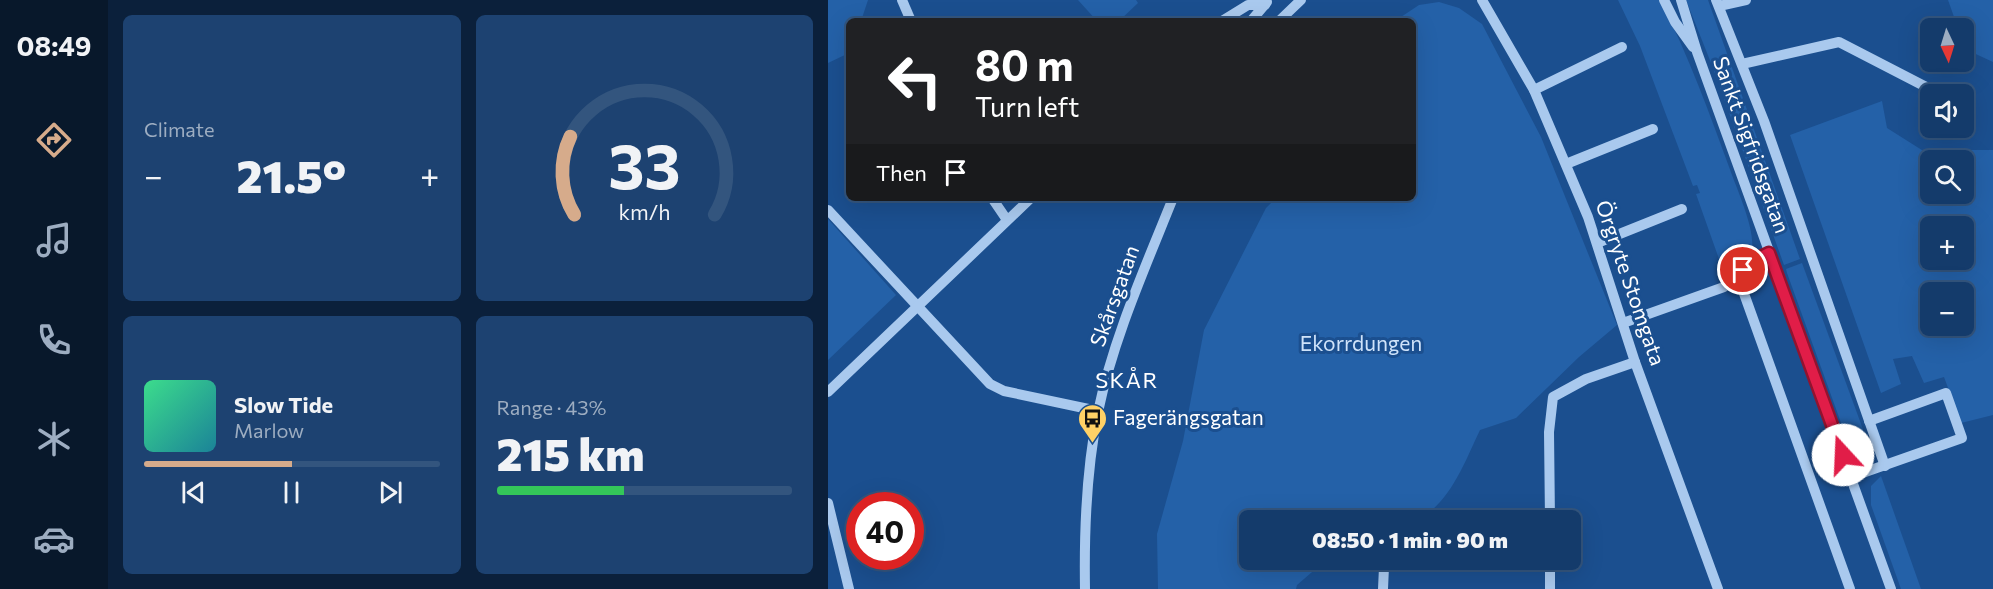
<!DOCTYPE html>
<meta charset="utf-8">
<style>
:root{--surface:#143b6b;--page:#1d4271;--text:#f1f3f6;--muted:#9dadc1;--line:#33557e;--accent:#d6ab8b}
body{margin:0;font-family:Commissioner,sans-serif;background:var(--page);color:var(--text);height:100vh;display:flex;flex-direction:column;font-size:22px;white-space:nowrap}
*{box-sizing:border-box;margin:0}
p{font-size:20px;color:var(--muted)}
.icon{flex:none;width:33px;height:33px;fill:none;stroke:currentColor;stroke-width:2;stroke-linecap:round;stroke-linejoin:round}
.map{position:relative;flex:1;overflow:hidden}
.side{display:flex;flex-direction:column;gap:15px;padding:15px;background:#0b203b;width:720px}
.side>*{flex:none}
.banner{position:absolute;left:18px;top:18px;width:570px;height:183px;border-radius:9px;box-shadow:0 6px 24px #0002,0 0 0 2px var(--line);background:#202124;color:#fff;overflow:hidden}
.needle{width:39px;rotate:176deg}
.buttons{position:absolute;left:1092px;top:18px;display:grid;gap:12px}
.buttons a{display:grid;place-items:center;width:54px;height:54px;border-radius:9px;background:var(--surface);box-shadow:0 6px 24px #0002,0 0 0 2px var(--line);font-size:30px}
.speed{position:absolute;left:18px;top:492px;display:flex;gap:12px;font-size:30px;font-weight:700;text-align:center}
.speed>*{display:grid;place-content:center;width:78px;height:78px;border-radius:50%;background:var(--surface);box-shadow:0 6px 24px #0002,0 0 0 2px var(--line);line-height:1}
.speed .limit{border:9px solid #d22;background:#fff;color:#111}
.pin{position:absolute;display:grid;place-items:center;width:51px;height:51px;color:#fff;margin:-26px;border:3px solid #fff;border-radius:50%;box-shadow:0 2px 6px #0007}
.me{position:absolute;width:66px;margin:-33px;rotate:340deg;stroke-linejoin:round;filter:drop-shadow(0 0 4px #0008)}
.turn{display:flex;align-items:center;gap:21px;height:126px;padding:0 30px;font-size:27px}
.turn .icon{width:78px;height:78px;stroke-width:2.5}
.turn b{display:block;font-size:42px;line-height:51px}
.then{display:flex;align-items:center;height:57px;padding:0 30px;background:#0003;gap:12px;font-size:22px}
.big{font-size:45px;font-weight:800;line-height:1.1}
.side .tile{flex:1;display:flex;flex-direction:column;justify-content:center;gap:9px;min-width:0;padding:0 21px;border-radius:9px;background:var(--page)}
.side .dial{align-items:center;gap:0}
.dial svg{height:156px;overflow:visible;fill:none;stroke:var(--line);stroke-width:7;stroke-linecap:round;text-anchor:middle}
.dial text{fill:var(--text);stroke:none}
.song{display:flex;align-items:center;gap:18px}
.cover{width:72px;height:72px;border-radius:9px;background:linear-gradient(135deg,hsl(150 70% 55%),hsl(190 70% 35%))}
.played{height:6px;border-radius:3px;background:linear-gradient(90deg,var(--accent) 50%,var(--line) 50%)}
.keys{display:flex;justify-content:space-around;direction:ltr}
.heat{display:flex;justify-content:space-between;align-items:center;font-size:33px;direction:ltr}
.charge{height:9px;border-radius:4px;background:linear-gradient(90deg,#34c759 43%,var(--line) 0)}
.side .tiles{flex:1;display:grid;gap:15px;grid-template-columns:repeat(2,1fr)}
.trip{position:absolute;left:411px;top:510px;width:342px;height:60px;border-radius:9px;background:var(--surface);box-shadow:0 6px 24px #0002,0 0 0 2px var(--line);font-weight:800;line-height:60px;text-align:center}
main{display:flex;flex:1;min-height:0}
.tabs{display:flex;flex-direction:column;width:108px;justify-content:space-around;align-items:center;background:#08182b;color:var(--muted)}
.tabs .icon{width:42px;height:42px}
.tabs .on{color:var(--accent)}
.tabs b{font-size:27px;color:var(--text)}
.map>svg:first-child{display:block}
.green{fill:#2461a8;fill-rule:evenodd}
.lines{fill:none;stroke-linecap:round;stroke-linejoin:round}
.minor{stroke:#a9c9ee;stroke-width:10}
.route-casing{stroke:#92132f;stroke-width:15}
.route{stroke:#e11d48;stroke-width:10}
.labels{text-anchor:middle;stroke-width:6;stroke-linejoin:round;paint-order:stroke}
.street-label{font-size:21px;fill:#fff;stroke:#1b4f8f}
.park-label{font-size:21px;fill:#cfe3fa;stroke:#1b4f8f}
.poi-label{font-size:21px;fill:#fff;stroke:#1b4f8f;text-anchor:start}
.neighbourhood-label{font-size:22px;letter-spacing:1.5px;fill:#fff;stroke:#1b4f8f}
</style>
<main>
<nav class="tabs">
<b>08:49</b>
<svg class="icon on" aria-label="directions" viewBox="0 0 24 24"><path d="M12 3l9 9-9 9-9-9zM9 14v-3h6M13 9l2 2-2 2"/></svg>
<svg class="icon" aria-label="music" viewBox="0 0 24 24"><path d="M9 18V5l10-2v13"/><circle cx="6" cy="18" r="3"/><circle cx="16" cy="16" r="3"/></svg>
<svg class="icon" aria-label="phone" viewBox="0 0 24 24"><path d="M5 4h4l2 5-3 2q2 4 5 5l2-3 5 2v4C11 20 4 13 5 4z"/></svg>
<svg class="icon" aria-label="climate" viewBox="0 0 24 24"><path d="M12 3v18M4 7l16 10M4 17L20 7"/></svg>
<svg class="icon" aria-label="car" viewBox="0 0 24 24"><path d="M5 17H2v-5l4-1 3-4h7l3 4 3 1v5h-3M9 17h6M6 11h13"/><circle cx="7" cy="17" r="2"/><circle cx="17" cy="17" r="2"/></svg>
</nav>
<section class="side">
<div class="tiles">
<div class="tile"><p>Climate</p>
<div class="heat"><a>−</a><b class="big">21.5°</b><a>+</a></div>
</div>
<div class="tile dial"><svg viewBox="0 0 100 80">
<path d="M14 69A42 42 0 1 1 86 69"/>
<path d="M14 69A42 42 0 0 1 12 29" stroke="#d6ab8b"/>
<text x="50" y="56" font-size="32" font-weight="700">33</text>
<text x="50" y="72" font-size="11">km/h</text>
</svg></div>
<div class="tile">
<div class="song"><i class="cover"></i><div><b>Slow Tide</b><p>Marlow</p></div></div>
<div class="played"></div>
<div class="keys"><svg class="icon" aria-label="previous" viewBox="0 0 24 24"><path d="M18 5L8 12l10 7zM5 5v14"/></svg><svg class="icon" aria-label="pause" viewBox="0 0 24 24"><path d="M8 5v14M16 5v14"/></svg><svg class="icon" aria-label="next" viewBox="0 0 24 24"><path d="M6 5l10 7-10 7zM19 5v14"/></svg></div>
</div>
<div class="tile"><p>Range · 43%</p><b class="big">215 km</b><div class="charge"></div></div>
</div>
</section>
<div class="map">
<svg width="1165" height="589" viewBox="0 0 1165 589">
<rect width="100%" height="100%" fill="#1b4f8f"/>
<g class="green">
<path d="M0,0h40l-7,21h-12v32l-21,10z"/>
<path d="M250,0h58l2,3 -19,18h-22z"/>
<path d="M790,0h42c29,56 50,115 72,175 7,19 23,55 20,75l-4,6 -21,7 -8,-4 -23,-65 4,-1 -3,-8 -4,1 -53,-140z"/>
<path d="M858,0h22l92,259 -16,6 -71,-197z"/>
<path d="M1120,0h45v62l-28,-13 -1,-21h-6z"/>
<path d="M611,2l20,6 23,16 59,113 76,188 -38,32 -63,61 -36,12c-15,31 -30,75 -64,90h-166v40h76l-29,25 -1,4h-138l-1,-55 26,-93 21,-111 62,-122 10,-10h137v-177h-18l24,-16z"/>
<path d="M1054,101l5,27 38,24 20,6 7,-8h41v265l-32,8 -17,-46 -20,6 -12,-27 -19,3 8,25 -20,9 -91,-258zM1102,160h34v34h-34zM1102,226h34v34h-34zM1102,292h34v34h-34z"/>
<path d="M0,219l68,76 -68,65z"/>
<path d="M974,263l66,180v6c-7,5 -14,2 -19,-4l-62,-172 -1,-4z"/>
<path d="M1053,476l40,113h-20l-30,-84v-19z"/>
</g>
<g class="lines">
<g class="minor">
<path d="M74,0l9,21"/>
<path d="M654,0l52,90 54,127 47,145 83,227"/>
<path d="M836,0l11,22 18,25"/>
<path d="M853,0l16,52 194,537"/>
<path d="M888,0l48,121 121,345"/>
<path d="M891,6l27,-6"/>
<path d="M394,21l26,-16h17"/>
<path d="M423,21l16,-19"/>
<path d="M451,21l22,-21"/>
<path d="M914,64l97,-22 93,48"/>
<path d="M706,90l88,-43"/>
<path d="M738,164l87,-35"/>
<path d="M164,198l15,22"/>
<path d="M0,210l162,174 14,7 94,20"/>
<path d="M769,243l85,-34"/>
<path d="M941,253c-18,7 -30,14 -27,35l108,301"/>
<path d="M795,323l101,-36"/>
<path d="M0,392l203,-194"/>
<path d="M1023,477l111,-39 -16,-45 -77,28"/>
<path d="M0,503l21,86"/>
<path d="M722,520l-1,-88 4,-35 33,-18 49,-17"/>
<path d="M722,560v29"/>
<path d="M257,589c-1,-59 1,-118 13,-177 15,-73 47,-144 75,-214"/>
<path d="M555,589l1,-22"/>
</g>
</g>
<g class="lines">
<defs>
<path id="route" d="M915,270l4,-6 22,-11 74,202"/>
</defs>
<use href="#route" class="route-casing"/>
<use href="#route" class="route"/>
</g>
<defs>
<symbol id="bus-pin" viewBox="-11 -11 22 30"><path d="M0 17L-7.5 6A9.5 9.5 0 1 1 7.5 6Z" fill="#ffd166" stroke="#1b4f8f"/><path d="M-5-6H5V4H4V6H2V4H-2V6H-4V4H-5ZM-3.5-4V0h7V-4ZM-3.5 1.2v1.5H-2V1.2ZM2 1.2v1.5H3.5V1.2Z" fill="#111"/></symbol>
</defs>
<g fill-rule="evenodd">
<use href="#bus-pin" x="248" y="402" width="33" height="45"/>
</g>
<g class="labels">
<g class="street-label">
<text transform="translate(923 145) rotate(70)" y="7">Sankt Sigfridsgatan</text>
<text transform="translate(802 283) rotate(71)" y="7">Örgryte Stomgata</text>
<text transform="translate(287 296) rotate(-70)" y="7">Skårsgatan</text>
</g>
<g class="park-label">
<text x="533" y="351">Ekorrdungen</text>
</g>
<g class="poi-label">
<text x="285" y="425">Fagerängsgatan</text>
</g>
<g class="neighbourhood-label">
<text x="299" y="388">SKÅR</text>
</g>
</g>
</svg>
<div class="buttons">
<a><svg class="needle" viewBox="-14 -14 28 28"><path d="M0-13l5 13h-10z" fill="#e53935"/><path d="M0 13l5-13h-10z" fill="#9dadc1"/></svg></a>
<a><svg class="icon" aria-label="sound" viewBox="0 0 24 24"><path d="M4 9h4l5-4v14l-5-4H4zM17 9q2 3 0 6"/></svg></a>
<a><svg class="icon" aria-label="search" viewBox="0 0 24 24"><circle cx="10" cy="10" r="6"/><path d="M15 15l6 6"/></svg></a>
<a>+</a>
<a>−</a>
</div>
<div class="speed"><div class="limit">40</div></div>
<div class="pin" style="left:915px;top:270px;background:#d93025"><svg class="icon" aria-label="arrive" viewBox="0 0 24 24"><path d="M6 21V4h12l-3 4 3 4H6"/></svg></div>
<svg class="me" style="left:1015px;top:455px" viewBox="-20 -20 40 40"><circle r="19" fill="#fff"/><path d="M0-13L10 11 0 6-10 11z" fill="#e11d48"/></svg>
<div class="trip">08:50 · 1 min · 90 m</div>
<div class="banner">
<div class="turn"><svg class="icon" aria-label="left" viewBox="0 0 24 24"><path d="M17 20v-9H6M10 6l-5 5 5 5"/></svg><div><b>80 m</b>Turn left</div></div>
<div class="then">Then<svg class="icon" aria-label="arrive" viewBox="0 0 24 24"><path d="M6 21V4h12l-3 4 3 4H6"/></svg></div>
</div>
</div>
</main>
